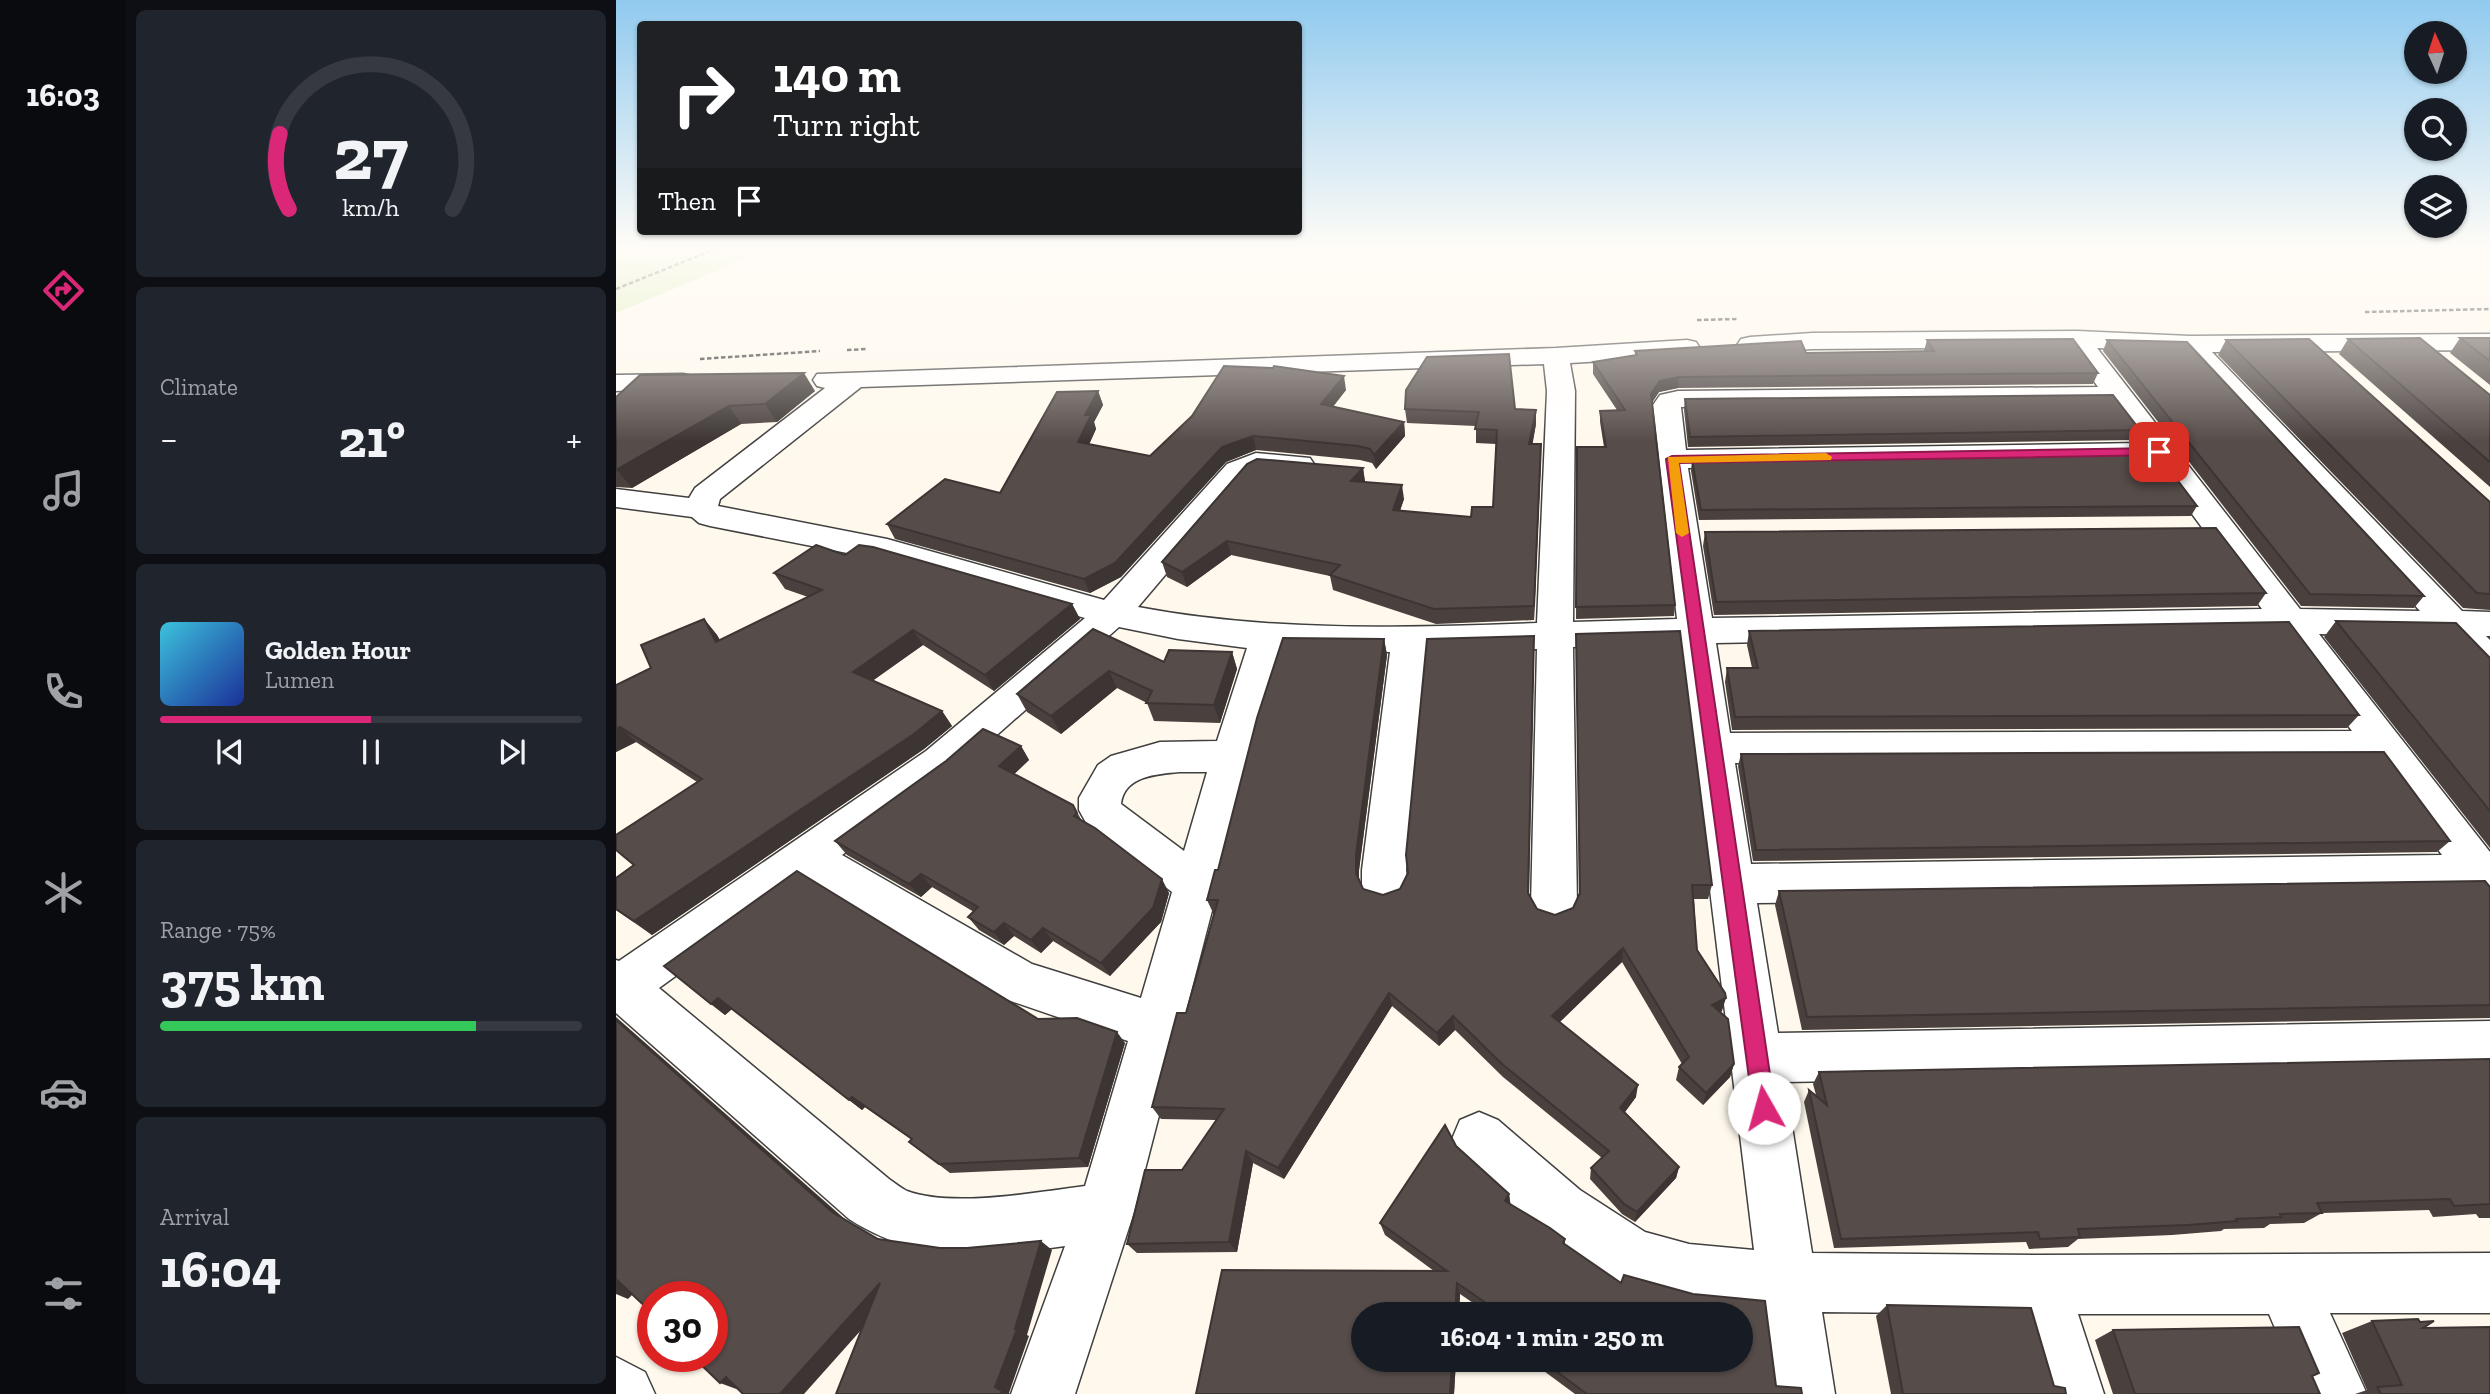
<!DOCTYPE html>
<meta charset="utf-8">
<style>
:root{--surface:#171b24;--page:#20242c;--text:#f1f3f6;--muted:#9ea1a6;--line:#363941;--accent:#db2777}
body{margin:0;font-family:"Zilla Slab",serif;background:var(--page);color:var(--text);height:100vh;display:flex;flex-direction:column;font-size:26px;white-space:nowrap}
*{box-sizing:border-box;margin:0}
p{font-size:23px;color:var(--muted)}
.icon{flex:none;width:38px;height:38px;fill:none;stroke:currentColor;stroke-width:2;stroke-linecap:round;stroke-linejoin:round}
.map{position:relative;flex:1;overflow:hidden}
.sheet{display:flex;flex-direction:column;gap:10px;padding:10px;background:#0d0f14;width:490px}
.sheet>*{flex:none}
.top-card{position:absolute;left:21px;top:21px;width:665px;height:214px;border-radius:7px;box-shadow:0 2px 5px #0004;background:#202124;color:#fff;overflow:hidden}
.needle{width:46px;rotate:357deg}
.fabs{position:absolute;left:1788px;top:21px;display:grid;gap:14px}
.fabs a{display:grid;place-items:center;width:63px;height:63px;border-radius:50%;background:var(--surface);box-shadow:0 2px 5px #0004;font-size:35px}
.speed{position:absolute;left:21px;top:1281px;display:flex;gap:14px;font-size:35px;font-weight:700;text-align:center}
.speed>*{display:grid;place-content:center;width:91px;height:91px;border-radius:50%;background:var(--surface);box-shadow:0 2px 5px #0004;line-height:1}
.speed .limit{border:10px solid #d22;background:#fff;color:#111}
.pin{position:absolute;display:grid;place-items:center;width:60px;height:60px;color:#fff;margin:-30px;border-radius:14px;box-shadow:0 4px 10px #0006}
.me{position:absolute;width:77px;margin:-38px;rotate:353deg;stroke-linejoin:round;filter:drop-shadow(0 0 5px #0008)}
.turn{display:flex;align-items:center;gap:24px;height:147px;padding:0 21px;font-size:32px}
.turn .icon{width:91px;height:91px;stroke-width:2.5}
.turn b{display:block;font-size:49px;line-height:60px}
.then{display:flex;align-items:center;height:66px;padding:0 21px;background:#0003;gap:14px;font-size:26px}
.big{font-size:52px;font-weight:700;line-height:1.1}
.sheet .card{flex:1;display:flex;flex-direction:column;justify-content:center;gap:10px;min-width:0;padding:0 24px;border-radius:10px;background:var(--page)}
.sheet .dial{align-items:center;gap:0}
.dial svg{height:182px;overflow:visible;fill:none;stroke:var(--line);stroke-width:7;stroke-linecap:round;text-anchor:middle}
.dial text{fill:var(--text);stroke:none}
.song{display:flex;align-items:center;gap:21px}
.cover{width:84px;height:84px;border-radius:10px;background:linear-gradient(135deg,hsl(190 70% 55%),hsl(230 70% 35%))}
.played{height:7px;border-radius:4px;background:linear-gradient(90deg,var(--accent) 50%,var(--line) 50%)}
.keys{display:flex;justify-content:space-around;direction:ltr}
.heat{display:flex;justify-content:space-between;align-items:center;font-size:38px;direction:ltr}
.charge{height:10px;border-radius:5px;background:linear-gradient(90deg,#34c759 75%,var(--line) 0)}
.trip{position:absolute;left:735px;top:1302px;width:402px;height:70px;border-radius:35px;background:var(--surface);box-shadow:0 2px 5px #0004;font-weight:700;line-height:70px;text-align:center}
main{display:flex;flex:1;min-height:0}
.tabs{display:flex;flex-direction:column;width:126px;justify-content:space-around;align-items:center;background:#090b0e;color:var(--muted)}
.tabs .icon{width:49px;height:49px}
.tabs .current{color:var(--accent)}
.tabs b{font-size:32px;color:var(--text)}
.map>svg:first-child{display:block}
.green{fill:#daecb5}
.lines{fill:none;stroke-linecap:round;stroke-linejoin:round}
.minor-casing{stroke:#404040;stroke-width:3}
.path{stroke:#2f2f2f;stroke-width:2.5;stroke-dasharray:4.5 2.5;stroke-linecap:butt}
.minor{fill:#fff;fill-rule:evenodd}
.wall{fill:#4a413f}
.shaded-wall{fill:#3c3533}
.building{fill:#564c49;stroke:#3c3533;stroke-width:2}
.route{fill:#db2777;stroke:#8e194d;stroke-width:2}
.slow{fill:#f59e0b}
</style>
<main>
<nav class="tabs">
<b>16:03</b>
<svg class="icon current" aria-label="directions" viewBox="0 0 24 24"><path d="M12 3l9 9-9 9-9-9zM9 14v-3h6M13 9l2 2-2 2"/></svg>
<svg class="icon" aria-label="music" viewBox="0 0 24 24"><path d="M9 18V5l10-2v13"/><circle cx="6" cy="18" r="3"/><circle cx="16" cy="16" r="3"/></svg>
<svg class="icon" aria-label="phone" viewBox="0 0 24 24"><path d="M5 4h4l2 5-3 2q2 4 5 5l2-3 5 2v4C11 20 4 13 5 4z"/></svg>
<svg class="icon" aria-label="climate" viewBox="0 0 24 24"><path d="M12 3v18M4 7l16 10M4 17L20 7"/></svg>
<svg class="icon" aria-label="car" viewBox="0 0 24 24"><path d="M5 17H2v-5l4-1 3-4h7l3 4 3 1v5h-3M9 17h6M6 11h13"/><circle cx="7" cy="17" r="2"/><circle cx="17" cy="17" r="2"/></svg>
<svg class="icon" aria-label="filters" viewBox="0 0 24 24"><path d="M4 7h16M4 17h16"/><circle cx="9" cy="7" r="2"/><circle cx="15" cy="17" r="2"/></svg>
</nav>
<section class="sheet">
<div class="card dial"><svg viewBox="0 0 100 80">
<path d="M14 69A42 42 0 1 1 86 69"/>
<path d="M14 69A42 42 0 0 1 10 36" stroke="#db2777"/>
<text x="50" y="56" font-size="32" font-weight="700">27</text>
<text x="50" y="72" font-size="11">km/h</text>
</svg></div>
<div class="card"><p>Climate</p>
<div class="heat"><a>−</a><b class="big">21°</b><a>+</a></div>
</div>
<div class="card">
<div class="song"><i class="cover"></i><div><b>Golden Hour</b><p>Lumen</p></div></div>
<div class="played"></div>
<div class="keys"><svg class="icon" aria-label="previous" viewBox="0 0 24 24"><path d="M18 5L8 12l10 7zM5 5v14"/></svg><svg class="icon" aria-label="pause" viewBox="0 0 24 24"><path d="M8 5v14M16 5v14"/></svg><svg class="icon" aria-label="next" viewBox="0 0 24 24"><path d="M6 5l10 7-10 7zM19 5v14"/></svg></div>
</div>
<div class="card"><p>Range · 75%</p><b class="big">375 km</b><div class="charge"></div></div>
<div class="card"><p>Arrival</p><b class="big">16:04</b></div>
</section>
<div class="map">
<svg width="1874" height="1394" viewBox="0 0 1874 1394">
<rect width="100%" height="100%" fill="#fff9ed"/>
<path class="green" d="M0,247h157l-157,66z"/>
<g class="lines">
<defs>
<g id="minor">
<path d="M1461,331l113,5 300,-2v16l-278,2 250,259 28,1v24h-4l4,4v36l-13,-4 -34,-36 -124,-2 171,218v53l-16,-5 -5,-7 -712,10 21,130 712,-12v48l-705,13 27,171 227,2 451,-2v60h-160l37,81h-64l-34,-80h-191l26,80h-64l-22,-80 -196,-2 13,82h-64l-10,-85 -72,-7 -54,-14 -21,-8 -34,-21 -40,-29 -80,-72 -8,-19 8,-19 19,-8 19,8 82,70 65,42 44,12 65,6 -74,-606 -107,3 4,260 -7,14 -16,6 -16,-6 -7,-14 6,-258 -110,3 -21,218 2,18 -7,14 -16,5 -16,-5 -7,-14v-18l28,-218 -107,-1 -31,105 -118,456 -59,182h-64l54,-148c-81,11 -144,19 -216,-27l-233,-206v-53l3,1 307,-210 159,-133 -202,-58 -173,-34 -11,-3 -7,-6 -76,-10v-18l73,9 6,-10 130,-100 -8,-2 -4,-6 4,-6 739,-26 131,-8 9,2 4,6 -4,6 -9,2 -117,7 5,28 -2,231 104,-3 -24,-214 7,-10 18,-4 420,-4 -28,-40 -258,2 -62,4 -9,-2 -4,-6 4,-6 9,-2 62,-4zM1481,348l86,3 237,260 -120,-2zM928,364l3,27 -10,232c-134,5 -267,9 -399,-16l111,-131c19,-8 40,0 61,-6l4,-6 -4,-6 -54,-5 -29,11 -123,136 -217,-61 -169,-33 2,-7 141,-112zM1494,403l30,40 -454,7 -5,-43zM1537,461l109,148 -550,9 -24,-150zM503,627l59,12 69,9 -30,93 -57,1 -49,14 -13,9 -19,33v12l10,18 83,64 -31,106 -109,-34 -190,-109 112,-82zM1664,633l72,98 -622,2 -14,-90zM1758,761l68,94 -691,9 -16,-101zM563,772h28l-23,79 -63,-47c3,-28 36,-30 58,-32zM192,880l194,118 126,43 -43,145c-47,6 -133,22 -178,5 -6,-3 -12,-8 -18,-12l-230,-191z"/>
<path d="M67,374l10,2 4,6 -4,6 -77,3v-16z"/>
<path d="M0,1357l29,15 10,22h-39z"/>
</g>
</defs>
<use href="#minor" class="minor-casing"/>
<g class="path">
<path d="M0,289l104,-42"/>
<path d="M1749,312l125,-3"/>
<path d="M1081,320l40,-1"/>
<path d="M231,350l19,-1"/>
<path d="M84,359l120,-8"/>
</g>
<use href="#minor" class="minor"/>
</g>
<g class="wall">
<path d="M1844,338h30v47l-40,-32z"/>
<path d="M1732,339l142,56v92l-151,-133z"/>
<path d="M1311,340l171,33 -5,11 -415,4 -19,4 -7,11 23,202 -1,11 -98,3 1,-172h27l-4,-25v-11l17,-1 -24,-36v-12l42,-6v-5l171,2 118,-2z"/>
<path d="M1491,340l317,256 -10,12 -113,-2 -198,-255z"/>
<path d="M1610,340l264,162v108l-27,-2 -245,-253z"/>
<path d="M730,390l-13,17 71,15 1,14 -29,33 -4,-6 -12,-3 -104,-10 -30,12 -105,115 -31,16 -195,-54 -8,-15 113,-31 98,-102 5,14 -9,17 2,7 -7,15 61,12z"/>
<path d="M199,391l-38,31 -36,2 -109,64 -16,-1v-90z"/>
<path d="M1069,399l455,31 -5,10 -447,7 -4,-37z"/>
<path d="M789,409l131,1v14l-4,20 9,15 -7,161 -98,4 -103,-34 -3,-14 -99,-21 -44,32 -20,-10 -5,-15 201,-94 2,14 39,17 -4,12 71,6 22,-10 3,-63 -20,-1v-17l-69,-3z"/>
<path d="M1076,460l505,46 -6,10 -492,4 -8,-49z"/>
<path d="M1089,532l561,61 -9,13 -543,9 -11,-69z"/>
<path d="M229,555l227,49 8,15 -86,72 -71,-46 -50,35 69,31 10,15 -28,23 -272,186 -36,-25v-32l17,-13 64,-83 -61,-40 -20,10v-67l35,-17 53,-49 13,16 3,5 88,-43 -23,-8 -11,-16z"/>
<path d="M1720,621l154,37v190l-166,-211z"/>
<path d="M477,629l71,33 68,-10 5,17 -17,54 -66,-2 -7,-18 -30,-15 -56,46 -34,-22 -10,-18z"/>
<path d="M1133,631l610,84 -12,13 -615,2 -7,-48 2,-14h25l-5,-23z"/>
<path d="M960,634l136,251 -4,14h-14l3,51 25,61 -1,1 13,52 -4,13 -27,28 -27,-25 3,-13 3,-3 -60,-102 -62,60 76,75 -11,15 54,55 -3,11 -41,44 -13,-8 -32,-35 1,-11 11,-10 -99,-81 -48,-47 -16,16 -47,-40 -108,173 -31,-16 -16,89 -100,1 -10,-9 55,-74 34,-50 -55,-1 -9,-12 34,-94 28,-98 -7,-15 11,-30 166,-231 3,16 -28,215v11l4,8 20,6 17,-6 134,-237 -5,242 8,15 18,6 18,-7 6,-14z"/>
<path d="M405,746l8,14 -15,14 59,31 9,16 87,72 -8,29 -51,54 -57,-35 -12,12 -27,-17 -10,9 -25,-15 -11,-13 6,-5 -42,-25 -11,10 -74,-42 -12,-14z"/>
<path d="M1125,754l709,87 -13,11 -684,9 -15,-95z"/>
<path d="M1874,887v131l-688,12 -27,-125 4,-14z"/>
<path d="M95,1004l327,15 87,24 -37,124 -138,6 -41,-31 2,-3 -46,-32 -3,3 -130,-101 -7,6z"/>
<path d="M1874,1059v159h-11l-3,-4 -43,3 -4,-7 -107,3 -18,10 -34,1 -6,4 -40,1 -3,2 -49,4 -94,4 -10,8 -39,2 -3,-7 -192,6 -30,-146 5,-12 7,5 -3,-11 6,-12z"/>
<path d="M829,1125l11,21 53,48 1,10 40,24 15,11v5l56,39 3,-8 69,19 72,7 11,85 25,2 1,6h-227l-46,-34h212v-46h-252l-29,-20 -1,20h-96v46h93l-2,34h-258l26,-124 212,1 -49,-36 -5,-12z"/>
<path d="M1271,1305l167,81 12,8h-175l-15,-78z"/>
<path d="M1756,1321l51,7 67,66h-135l12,-4 -25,-57z"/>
<path d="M1497,1330l199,46 8,18h-207l-18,-54z"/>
</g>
<g class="shaded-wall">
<path d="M188,373l11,18 -38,31 -12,-18z"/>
<path d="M728,376l2,14 -23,28 -2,-14z"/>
<path d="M1063,377l-1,11 -19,4 -9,13 1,-11 9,-13z"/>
<path d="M482,391l5,14 -9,17 2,7 -12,27 -6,-14 7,-27z"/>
<path d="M113,406l12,18 -109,64 -15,-18z"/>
<path d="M920,410v14l-6,35 -1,-15z"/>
<path d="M788,422l1,14 -29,33 -2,-14z"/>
<path d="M637,436l3,14 -30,12 -105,115 -31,16 -6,-14 138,-132z"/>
<path d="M925,444v15l-7,161v-14z"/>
<path d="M747,468l2,14 -14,-1z"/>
<path d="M786,485l2,14 -9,25 -2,-14z"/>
<path d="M611,541l4,14 -44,32 -5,-15z"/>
<path d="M456,604l8,15 -86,72 -9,-16z"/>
<path d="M88,619l13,16 12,23 -13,-16z"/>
<path d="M297,630l10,15 -59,42 -11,-15z"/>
<path d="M918,636v16l-6,255v-14z"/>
<path d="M768,639l3,16 -28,215v18l-3,-15v-18z"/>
<path d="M616,652l5,17 -17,54 -6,-18z"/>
<path d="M493,671l8,17 -56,46 -10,-18z"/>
<path d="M326,711l10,15 -28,23 -272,186 -18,-14z"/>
<path d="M4,727l16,15 -20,10v-23z"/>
<path d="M405,746l8,14 -21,20 -9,-14z"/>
<path d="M305,874l11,13 -11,10 -12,-13z"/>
<path d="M546,879l7,14 -8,29 -51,54 -9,-13z"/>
<path d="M388,923l10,13 -10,9 -10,-13z"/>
<path d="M427,928l10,13 -12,12 -10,-13z"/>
<path d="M1007,948l-1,14 -70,67v-13z"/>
<path d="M773,993l3,13 -108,173 -6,-11z"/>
<path d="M102,998l14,11 -7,6 -14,-11z"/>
<path d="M1110,998l-4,13 -13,7 3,-13z"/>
<path d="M837,1016l2,14 -16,16 -2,-13z"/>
<path d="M0,1017l231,204 -15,-9 -216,-192z"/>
<path d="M501,1032l8,11 -37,124 -9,-9z"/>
<path d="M1118,1064l-4,13 -27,28 3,-12z"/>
<path d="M1022,1085l-2,12 -17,23 1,-12z"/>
<path d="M236,1097l13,10 -3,3 -13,-10z"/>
<path d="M630,1151l7,12 -16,89 -8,-10z"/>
<path d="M1063,1167l-3,11 -41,44 2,-10z"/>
<path d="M893,1194l2,13 -6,-6z"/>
<path d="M425,1241l11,9 -25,85 2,1 -20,57 1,1h-9l-6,-7 20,-58z"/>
<path d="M1,1280l21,9 -10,10 -12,-5v-12z"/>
<path d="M264,1283l16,8 -92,103h-24z"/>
<path d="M841,1283l3,11 -1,20h-4z"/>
<path d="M836,1360h4l-2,34h-4z"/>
<path d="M110,1377l13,13 -19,-7z"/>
</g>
<g class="building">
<path d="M1804,338l70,57v67l-142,-123z"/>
<path d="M1844,338h30v23z"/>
<path d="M1457,339l25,34 -419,4 -19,4 -9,13 24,211 -99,2 1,-160h29l-6,-36 25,-1 -32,-48 44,-7 -2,-4 166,-10 5,12 128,-2 -7,-11z"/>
<path d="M1693,339l181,163v92l-13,-1 -251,-253z"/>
<path d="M1491,340l80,2 237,254 -114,-2z"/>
<path d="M893,354l6,55 21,1 -7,34h12l-7,162 -100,3 -104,-34 10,-10 -113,-24 -45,31 -20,-10 85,-98 10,-5 106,9 -12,13 51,4 -9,25 78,7 1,-10h21l4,-77 -22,-1 4,-17 -74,-3 1,-19 21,-33z"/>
<path d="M608,366l49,2 1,-2 70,10 -23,28 83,18 -30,33 -4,-6 -12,-3 -105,-10 -31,11 -107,116 -31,16 -197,-55 58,-45 55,14 57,-101 41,-1 -13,24h6l-13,27 72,14 42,-40z"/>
<path d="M188,373l-39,31 -36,2 -113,64v-73l24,-22z"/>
<path d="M1497,395l27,35 -450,7 -5,-38z"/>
<path d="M1541,453l40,53 -496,4 -9,-50z"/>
<path d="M1600,528l50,65 -550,9 -11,-70z"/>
<path d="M200,545l29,10 14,-10 14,2 199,57 -87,71 -72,-45 -60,42 89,39 -28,23 -280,187 -18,-12v-31l18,-13 -18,-15v-15l86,-56 -82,-52 -4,2v-44l35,-17 -10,-23 63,-26 12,23 106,-52 -48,-17z"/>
<path d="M1720,621l120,2 34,35v153z"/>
<path d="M1673,622l70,93 -624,2 -8,-49h31l-9,-37z"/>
<path d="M477,629l71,33 5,-12 63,2 -18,53 -68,-2 6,-12 -43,-20 -58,45 -34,-22z"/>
<path d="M1064,631l32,254h-20l5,65 28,43 1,5 -14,7 16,14 6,45 -28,29 -27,-26 10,-10 -66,-109 -71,68 86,69 -18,23 59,59 -42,45 -13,-8 -33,-36 18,-17 -107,-87 -49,-48 -16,17 -48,-40 -111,175 -32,-17 -17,91 -102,2 18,-74h37l42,-61 -72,-2 25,-94h9l32,-113h-11l8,-30h3l39,-152 26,-80 101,1 -28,216v18l7,16 20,6 17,-6 8,-16 -2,-18 21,-216 107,-3 -6,257 9,16 18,6 18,-7 7,-15 -4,-259z"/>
<path d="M367,729l38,17 -22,20 74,39 4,8 -3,3 21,12 67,51 -9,29 -52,55 -58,-35 -12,12 -27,-17 -10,9 -26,-15 10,-10 -57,-33 -12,10 -74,-43 111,-80z"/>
<path d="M1768,752l66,89 -694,9 -15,-96z"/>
<path d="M181,871l241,148 39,-1 40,14 -38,126 -140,6 -30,-22 3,-3 -60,-42 -3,3 -131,-102 -7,6 -47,-38z"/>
<path d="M1869,881l5,6v118l-683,12 -28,-126z"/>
<path d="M0,1020l216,192 46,27 62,9h27l74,-7 -26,88h2l-22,58 7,4 -1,3h-165l44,-111 -100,111h-37l-17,-17 -6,6 -28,-27h20v-59h-59v17l-36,-34 -1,2z"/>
<path d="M1874,1059v145l-36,2 -4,-7 -133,4 5,10 -42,1 1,3 -45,2 1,2 -49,4 -110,4 2,8 -40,2 -2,-7 -197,7 -32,-149 18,15 -8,-33z"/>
<path d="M829,1125l11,21 53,48 -4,7 45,27 15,11 -2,4 58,40 3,-8 69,19 72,7 11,85 25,2 1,6h-215l-46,-34h200v-46h-239l-45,-31 -2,31h-92v46h89l-2,34h-254l26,-124 225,1 -67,-48z"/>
<path d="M1271,1305l144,3 23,78 11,2 1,6h-163z"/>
<path d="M1802,1319l2,3 14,-1 -11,7 67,-1v67h-109l-4,-7 25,-2 -30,-64z"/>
<path d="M1683,1327l20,46 -7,3 8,18h-185l-22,-64z"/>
</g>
<linearGradient id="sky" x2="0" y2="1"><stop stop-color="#91caef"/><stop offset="0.56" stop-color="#fffcf7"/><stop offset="1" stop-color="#fffcf7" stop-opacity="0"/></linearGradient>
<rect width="1874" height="442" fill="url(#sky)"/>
<path class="route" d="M1543,448l6,4 -2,3 -484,8 96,645 -3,8 -8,3 -8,-3 -3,-8 -87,-649 6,-3z"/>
<path class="slow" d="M1210,453l6,4 -1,3 -152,3 10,70 -7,4 -6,-4 -8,-76z"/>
</svg>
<div class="fabs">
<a><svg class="needle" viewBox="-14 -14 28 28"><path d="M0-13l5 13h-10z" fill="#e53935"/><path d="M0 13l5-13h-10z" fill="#9ea1a6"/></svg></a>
<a><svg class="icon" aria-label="search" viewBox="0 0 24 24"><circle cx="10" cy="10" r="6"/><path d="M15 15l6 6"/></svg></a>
<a><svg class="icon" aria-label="layers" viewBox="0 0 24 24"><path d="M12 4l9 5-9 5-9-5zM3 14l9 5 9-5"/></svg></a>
</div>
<div class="speed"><div class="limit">30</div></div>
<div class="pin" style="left:1543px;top:452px;background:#d93025"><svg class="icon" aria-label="arrive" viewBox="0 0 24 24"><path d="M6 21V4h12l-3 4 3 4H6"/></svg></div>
<svg class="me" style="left:1148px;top:1108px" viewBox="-20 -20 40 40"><circle r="19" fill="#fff"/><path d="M0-13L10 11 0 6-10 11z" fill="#db2777"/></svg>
<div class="trip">16:04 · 1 min · 250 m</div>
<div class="top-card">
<div class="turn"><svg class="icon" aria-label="right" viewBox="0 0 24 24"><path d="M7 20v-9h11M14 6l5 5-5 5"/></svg><div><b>140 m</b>Turn right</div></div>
<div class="then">Then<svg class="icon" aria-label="arrive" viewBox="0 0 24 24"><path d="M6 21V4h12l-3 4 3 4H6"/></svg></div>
</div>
</div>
</main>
